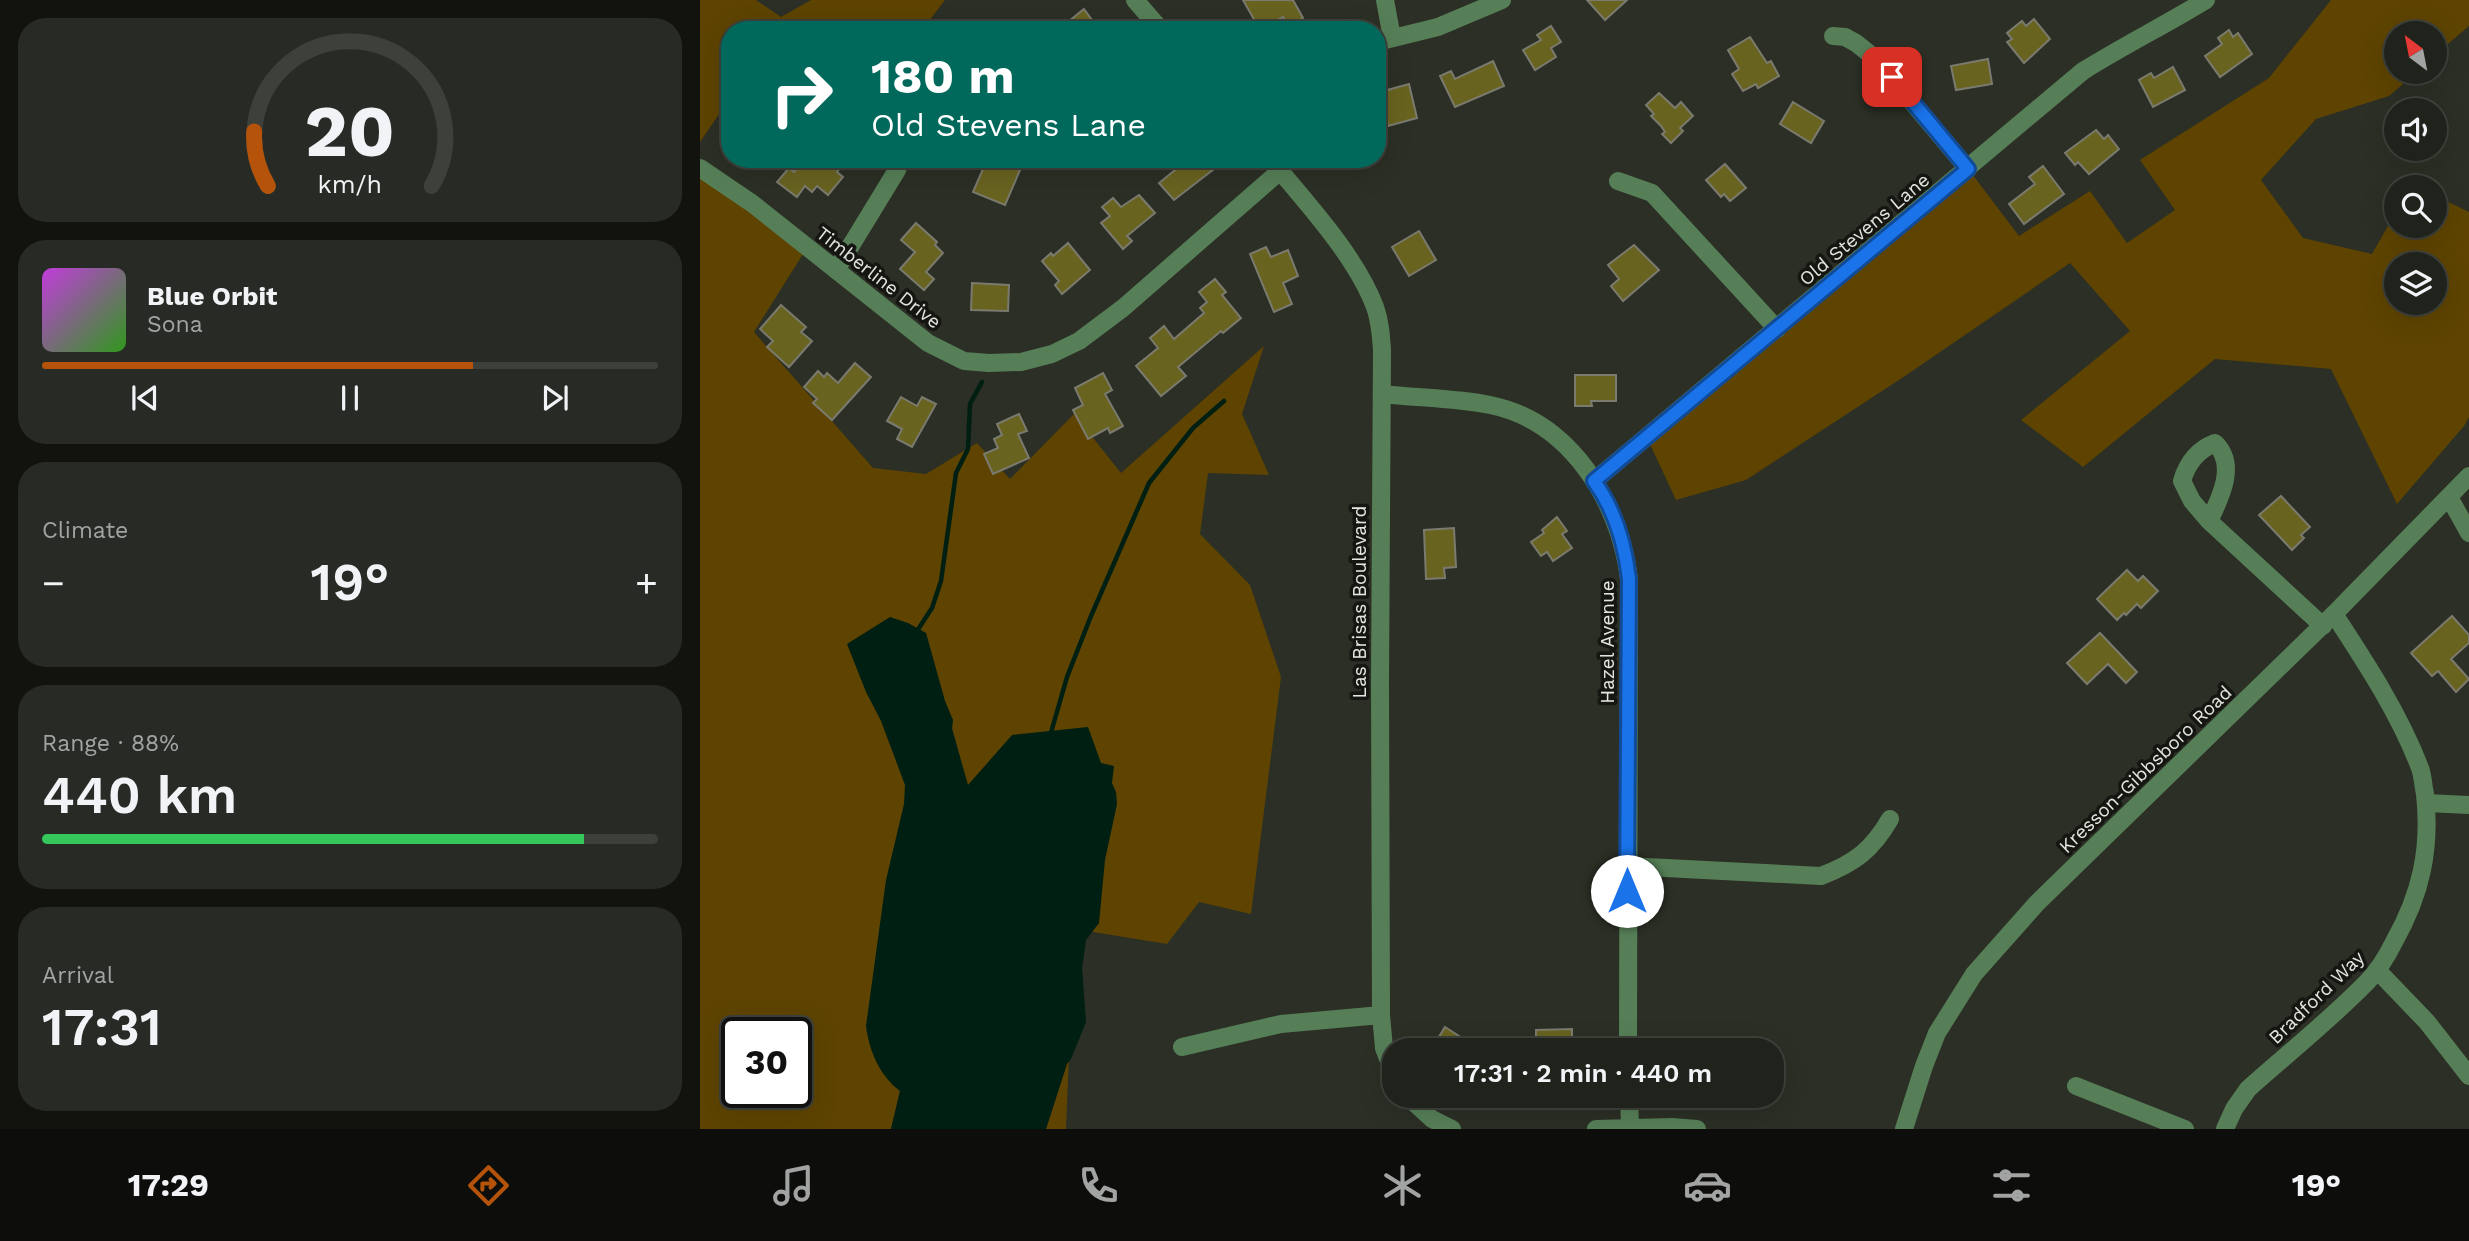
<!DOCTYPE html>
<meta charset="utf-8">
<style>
:root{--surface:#20231c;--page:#282b25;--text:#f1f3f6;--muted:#a2a4a3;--line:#3d403b;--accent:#b45309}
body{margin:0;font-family:"Work Sans",sans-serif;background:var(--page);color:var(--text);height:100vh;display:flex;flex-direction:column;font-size:26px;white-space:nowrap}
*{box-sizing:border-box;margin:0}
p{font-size:23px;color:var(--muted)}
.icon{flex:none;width:38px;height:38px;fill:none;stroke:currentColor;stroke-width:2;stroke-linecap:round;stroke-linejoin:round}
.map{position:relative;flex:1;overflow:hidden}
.details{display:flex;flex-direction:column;gap:18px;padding:18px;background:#12130f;width:700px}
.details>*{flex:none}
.hud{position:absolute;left:21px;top:21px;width:665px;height:147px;border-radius:28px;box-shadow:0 7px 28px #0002,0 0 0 2px var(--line);background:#00695c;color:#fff;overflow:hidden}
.needle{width:46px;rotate:328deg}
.controls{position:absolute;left:1684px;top:21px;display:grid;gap:14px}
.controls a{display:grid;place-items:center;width:63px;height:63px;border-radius:50%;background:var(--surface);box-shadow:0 7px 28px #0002,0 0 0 2px var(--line);font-size:35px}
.speed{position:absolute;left:21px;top:1017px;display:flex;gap:14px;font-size:35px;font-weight:700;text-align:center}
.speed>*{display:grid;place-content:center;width:91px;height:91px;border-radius:50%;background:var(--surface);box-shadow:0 7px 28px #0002,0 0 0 2px var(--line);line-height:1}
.speed .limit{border:4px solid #111;border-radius:10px;background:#fff;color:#111}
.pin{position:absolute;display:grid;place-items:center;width:60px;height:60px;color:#fff;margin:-30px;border-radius:14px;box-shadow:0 4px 10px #0006}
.me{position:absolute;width:77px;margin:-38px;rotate:0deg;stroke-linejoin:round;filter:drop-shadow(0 0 5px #0008)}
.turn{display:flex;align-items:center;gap:24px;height:147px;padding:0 35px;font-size:32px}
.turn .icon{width:91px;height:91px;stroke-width:2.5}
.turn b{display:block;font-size:49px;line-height:60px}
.big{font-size:52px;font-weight:600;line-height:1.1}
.details .tile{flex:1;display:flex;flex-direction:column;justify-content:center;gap:10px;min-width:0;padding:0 24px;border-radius:28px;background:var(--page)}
.details .dial{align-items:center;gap:0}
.dial svg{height:182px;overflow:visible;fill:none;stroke:var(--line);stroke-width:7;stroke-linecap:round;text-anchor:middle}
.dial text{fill:var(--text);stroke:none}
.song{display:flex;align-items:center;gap:21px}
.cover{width:84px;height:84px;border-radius:10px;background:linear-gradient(135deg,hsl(290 70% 55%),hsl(110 70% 35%))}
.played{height:7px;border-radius:4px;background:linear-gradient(90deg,var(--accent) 70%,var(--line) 70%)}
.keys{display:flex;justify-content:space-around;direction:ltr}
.heat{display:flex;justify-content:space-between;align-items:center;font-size:38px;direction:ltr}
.charge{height:10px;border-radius:5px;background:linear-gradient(90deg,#34c759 88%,var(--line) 0)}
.trip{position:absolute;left:682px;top:1038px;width:402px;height:70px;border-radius:28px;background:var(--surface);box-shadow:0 7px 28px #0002,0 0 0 2px var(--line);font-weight:600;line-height:70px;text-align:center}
.tabs{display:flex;height:112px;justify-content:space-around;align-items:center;background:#0d0e0b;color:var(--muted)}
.tabs .icon{width:49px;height:49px}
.tabs .current{color:var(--accent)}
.tabs b{font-size:32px;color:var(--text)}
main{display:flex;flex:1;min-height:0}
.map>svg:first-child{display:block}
.green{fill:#5e4400;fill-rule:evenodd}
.water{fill:#001f13}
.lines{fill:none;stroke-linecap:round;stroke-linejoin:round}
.stream{stroke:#001f13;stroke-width:4.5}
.building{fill:#696320;stroke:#7b7a6e;stroke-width:2}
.minor{stroke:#567f57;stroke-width:18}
.route-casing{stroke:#114b97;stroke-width:18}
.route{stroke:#1a73e8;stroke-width:12}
.labels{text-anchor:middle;stroke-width:7;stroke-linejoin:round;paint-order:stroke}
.street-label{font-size:19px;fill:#e3e6df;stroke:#151612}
</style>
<main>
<section class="details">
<div class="tile dial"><svg viewBox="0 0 100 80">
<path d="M14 69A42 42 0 1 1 86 69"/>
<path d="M14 69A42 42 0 0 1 8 45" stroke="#b45309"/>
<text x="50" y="56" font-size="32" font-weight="700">20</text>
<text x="50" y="72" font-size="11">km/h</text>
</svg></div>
<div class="tile">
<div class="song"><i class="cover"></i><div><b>Blue Orbit</b><p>Sona</p></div></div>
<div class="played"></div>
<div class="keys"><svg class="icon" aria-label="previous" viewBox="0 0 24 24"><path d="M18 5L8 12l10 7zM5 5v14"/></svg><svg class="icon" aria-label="pause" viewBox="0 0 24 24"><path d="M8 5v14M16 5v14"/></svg><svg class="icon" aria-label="next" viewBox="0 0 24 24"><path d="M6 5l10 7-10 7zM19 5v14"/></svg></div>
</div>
<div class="tile"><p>Climate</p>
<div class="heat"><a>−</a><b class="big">19°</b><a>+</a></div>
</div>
<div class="tile"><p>Range · 88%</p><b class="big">440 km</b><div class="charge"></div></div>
<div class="tile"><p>Arrival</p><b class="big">17:31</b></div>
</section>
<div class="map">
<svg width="1769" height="1129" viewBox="0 0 1769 1129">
<rect width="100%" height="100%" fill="#2b2f25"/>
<g class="green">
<path d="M0,0h56l25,17 30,-17h134l-23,30h-192v68l-30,44z"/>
<path d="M1631,0h138v26l-35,30v-23h-38v39h21l-28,24 -73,23 -55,61 42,58 69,16 24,-42v14h38v-31l35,17v205l-5,9 -67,78 -66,-135 -116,-10 -132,108 -62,-47 109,-89 -60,-68 -165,113 -159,104 -70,20 -27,-58 320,-272 50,66 71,-45 37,52 48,-33 -35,-50 129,-82zM1696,264h38v39h-38z"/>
<path d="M0,165l108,81 -54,86 119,136 53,6 51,-31 33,36 64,-65 47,59 143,-127 -22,68 27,61 -61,-2 -8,61 50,51 31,92 -30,237 -52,-12 -32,42 -80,-13 -119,-145 -42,-153 -17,164 -9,294 -9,38h-191zM37,1032h59v60h-59z"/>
<path d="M369,1056l-3,73h-20z"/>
</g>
<path class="water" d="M190,617l18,6 18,10 19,68 8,19 -1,9 16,56 44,-50 76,-8 13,36 13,3 -2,17 4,9 1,12 -12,56 -6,63 -13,17 -4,28 4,54 -15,37 -4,5 -21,65h-155l9,-38c-20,-15 -31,-40 -34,-65l20,-146 18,-76 1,-19 -24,-64 -15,-29 -19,-48z"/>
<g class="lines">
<g class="stream">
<path d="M217,631l15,-23 9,-27 15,-108 12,-24 2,-45 12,-22"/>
<path d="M350,736l17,-59 24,-61 58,-133 44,-55 31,-27"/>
</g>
</g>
<g class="building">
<path d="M543,0h50l10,18 -15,9 -5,-10 -23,13z"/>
<path d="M887,0h40l-22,20z"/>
<path d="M384,9l8,11 -12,10h-22z"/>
<path d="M1334,19l16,20 -26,24 -17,-21 5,-3 -5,-6 15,-12 4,5z"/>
<path d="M851,26l10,16 -10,6 5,9 -21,13 -12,-20 18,-10 -4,-5z"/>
<path d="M1529,30l4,7 5,-4 14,21 -32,23 -15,-21 17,-12 -4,-6z"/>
<path d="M1050,37l17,26 4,-2 8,15 -21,12 -2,-4 -13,7 -11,-17 7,-5 -11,-19z"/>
<path d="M1288,59l4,25 -36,6 -5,-24z"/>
<path d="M793,61l11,25 -49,21 -15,-31 11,-5 4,8z"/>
<path d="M1473,67l12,23 -32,17 -14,-27 12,-7 3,5z"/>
<path d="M709,84l8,34 -29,8 -8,-34z"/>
<path d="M959,93l16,15 6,-6 12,14 -13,12 3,3 -12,12 -9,-9 3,-2 -4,-6 -10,-10 3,-2 -8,-9z"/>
<path d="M1093,102l31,19 -13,22 -31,-19z"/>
<path d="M1396,130l8,9 4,-4 11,14 -30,25 -11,-12 -3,3 -10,-12z"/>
<path d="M105,159h42l-10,13 6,5 -15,18 -11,-9 -5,6 -7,-6 -8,11 -20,-15 12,-14 5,4z"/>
<path d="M260,159h36l24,11 -15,35 -32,-13 10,-23z"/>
<path d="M466,159h61l-53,41 -15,-17 16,-13z"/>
<path d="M1025,164l21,24 -16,13 -6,-7 -3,3 -15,-17z"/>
<path d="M1343,166l21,28 -40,30 -15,-20 26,-20 -6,-7z"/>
<path d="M439,195l16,18 -28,23 5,5 -9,8 -22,-26 9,-7 -8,-9 11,-9 8,9z"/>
<path d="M216,223l21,19 -2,3 8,8 -17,19 8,7 -10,11 -24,-21 15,-17 -14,-12z"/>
<path d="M719,231l17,29 -27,16 -17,-29z"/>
<path d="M368,243l22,27 -28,24 -7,-9 4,-4 -17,-20 9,-8 2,3z"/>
<path d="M934,245l25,25 -36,31 -12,-15 8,-7 -11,-14z"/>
<path d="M566,247l5,10 17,-7 10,26 -15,7 9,21 -18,8 -24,-58z"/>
<path d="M515,279l11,13 -4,3 19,23 -18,15 -2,-2 -43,36 8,9 -25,20 -25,-30 22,-18 -8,-10 14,-12 10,13 30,-26 -4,-5 7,-6 -8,-10z"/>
<path d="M272,283l37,2 -1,26 -37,-1z"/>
<path d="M81,305l25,22 -5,5 11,9 -23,26 -22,-20 6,-6 -13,-12z"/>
<path d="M155,363l16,14 -39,43 -19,-17 4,-4 -13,-12 14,-16 6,6 3,-4 11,10z"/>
<path d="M403,373l9,17 -7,4 18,32 -13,7 -2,-5 -20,11 -15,-29 10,-5 -8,-17z"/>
<path d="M875,375h41v26h-25l1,5h-17z"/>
<path d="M201,397l16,9 5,-9 14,7 -24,43 -15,-8 5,-10 -15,-8z"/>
<path d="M319,414l8,17 -9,3 11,24 -36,16 -9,-20 14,-6 -4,-9 8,-4 -5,-11z"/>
<path d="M1581,496l29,31 -9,8 3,3 -12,12 -33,-35z"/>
<path d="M857,517l10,14 -5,3 10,14 -19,13 -6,-9 -6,4 -10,-14 13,-9 -2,-3z"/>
<path d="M754,528l2,39 -12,1 1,10 -19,1 -2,-49z"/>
<path d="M1427,570l11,11 5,-5 15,15 -17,17 -4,-4 -11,11 -2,-2 -7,7 -20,-21z"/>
<path d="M1752,616l17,19v8l-18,16 18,20 -13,13 -18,-21 -6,5 -21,-23z"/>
<path d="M1400,633l37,39 -11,11 -18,-19 -21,20 -20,-21z"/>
<path d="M745,1027l36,23h-50z"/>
<path d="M872,1029v21h-27v-5h-9v-15z"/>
</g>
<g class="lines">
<g class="minor">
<path d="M435,0l26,30"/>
<path d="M685,0l7,38"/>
<path d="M1133,36l12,1 11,6 20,16 92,110"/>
<path d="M677,42l61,-15 64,-27"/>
<path d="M570,159c35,42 86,97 105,148 5,14 6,28 7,43l-2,331 1,334 3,33 11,29"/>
<path d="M0,168l53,36 175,139 36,18 25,2 32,-1 31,-8 27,-13 44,-33 157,-137"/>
<path d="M918,181l34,12 125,136"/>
<path d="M136,270l61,-100 4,-11"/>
<path d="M682,394c35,4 73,4 108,11 80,16 130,97 139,174l-1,471"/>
<path d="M894,481l489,-410c40,-25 82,-46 123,-71"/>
<path d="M1749,497l20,36"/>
<path d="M1509,521c12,-24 28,-57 6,-78 -18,7 -28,21 -33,38l10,20 17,20 114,105"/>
<path d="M1726,803l43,2"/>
<path d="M927,866l194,10c34,-13 51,-26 69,-57"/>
<path d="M1677,970l50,52 42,54"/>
<path d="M482,1047l99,-23 100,-9"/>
<path d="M1376,1086l109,43"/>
<path d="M707,1096l25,23 20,10"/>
<path d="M929,1096l1,31"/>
<path d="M896,1129l76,-2 25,2"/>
<path d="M1204,1129l20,-63 13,-33 37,-59 63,-71 297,-289 135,-138"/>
<path d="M1525,1129l9,-20 14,-20c39,-35 82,-69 119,-107 11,-11 20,-26 27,-40 27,-48 37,-93 31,-148 -2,-9 -2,-18 -5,-26 -21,-55 -54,-105 -86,-154"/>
</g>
</g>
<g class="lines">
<defs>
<path id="route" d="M927,891l2,-312c-4,-35 -14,-69 -35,-98l374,-312 -76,-92"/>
</defs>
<use href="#route" class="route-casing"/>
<use href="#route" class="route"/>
</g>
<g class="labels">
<g class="street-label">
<text transform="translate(1164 229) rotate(-40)" y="7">Old Stevens Lane</text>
<text transform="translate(179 277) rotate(38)" y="7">Timberline Drive</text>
<text transform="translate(659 602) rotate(-90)" y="7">Las Brisas Boulevard</text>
<text transform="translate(907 642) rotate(-90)" y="7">Hazel Avenue</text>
<text transform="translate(1445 769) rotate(-44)" y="7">Kresson-Gibbsboro Road</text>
<text transform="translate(1616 997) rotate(-44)" y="7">Bradford Way</text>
</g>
</g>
</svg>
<div class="controls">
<a><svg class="needle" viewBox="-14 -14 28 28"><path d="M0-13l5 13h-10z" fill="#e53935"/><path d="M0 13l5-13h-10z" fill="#a2a4a3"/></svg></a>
<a><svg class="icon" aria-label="sound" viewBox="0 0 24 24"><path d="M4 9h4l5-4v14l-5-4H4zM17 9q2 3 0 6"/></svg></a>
<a><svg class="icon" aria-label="search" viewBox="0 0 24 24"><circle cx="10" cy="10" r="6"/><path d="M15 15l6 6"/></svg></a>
<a><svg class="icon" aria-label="layers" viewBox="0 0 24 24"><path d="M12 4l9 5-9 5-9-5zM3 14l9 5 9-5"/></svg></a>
</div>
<div class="speed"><div class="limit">30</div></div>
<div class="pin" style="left:1192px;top:77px;background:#d93025"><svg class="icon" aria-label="arrive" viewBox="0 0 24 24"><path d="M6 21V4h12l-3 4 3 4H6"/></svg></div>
<svg class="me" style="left:927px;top:891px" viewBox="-20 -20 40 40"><circle r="19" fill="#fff"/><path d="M0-13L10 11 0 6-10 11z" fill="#1a73e8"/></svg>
<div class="trip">17:31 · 2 min · 440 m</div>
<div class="hud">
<div class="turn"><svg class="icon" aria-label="right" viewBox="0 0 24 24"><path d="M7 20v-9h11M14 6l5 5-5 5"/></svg><div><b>180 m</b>Old Stevens Lane</div></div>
</div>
</div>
</main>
<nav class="tabs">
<b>17:29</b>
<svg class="icon current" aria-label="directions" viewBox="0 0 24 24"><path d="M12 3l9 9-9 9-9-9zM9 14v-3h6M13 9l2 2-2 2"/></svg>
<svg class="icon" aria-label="music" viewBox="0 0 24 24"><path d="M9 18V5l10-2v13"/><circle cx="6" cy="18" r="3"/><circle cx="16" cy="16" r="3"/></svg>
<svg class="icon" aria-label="phone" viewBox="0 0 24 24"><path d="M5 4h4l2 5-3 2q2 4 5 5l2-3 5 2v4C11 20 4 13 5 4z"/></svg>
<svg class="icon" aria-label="climate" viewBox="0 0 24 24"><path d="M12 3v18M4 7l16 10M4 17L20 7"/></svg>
<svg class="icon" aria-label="car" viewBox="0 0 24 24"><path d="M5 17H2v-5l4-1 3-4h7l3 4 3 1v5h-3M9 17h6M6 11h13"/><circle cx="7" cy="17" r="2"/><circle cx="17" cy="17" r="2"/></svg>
<svg class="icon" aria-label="filters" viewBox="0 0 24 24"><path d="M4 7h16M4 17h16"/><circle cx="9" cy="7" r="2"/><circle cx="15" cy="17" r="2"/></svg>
<b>19°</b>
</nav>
